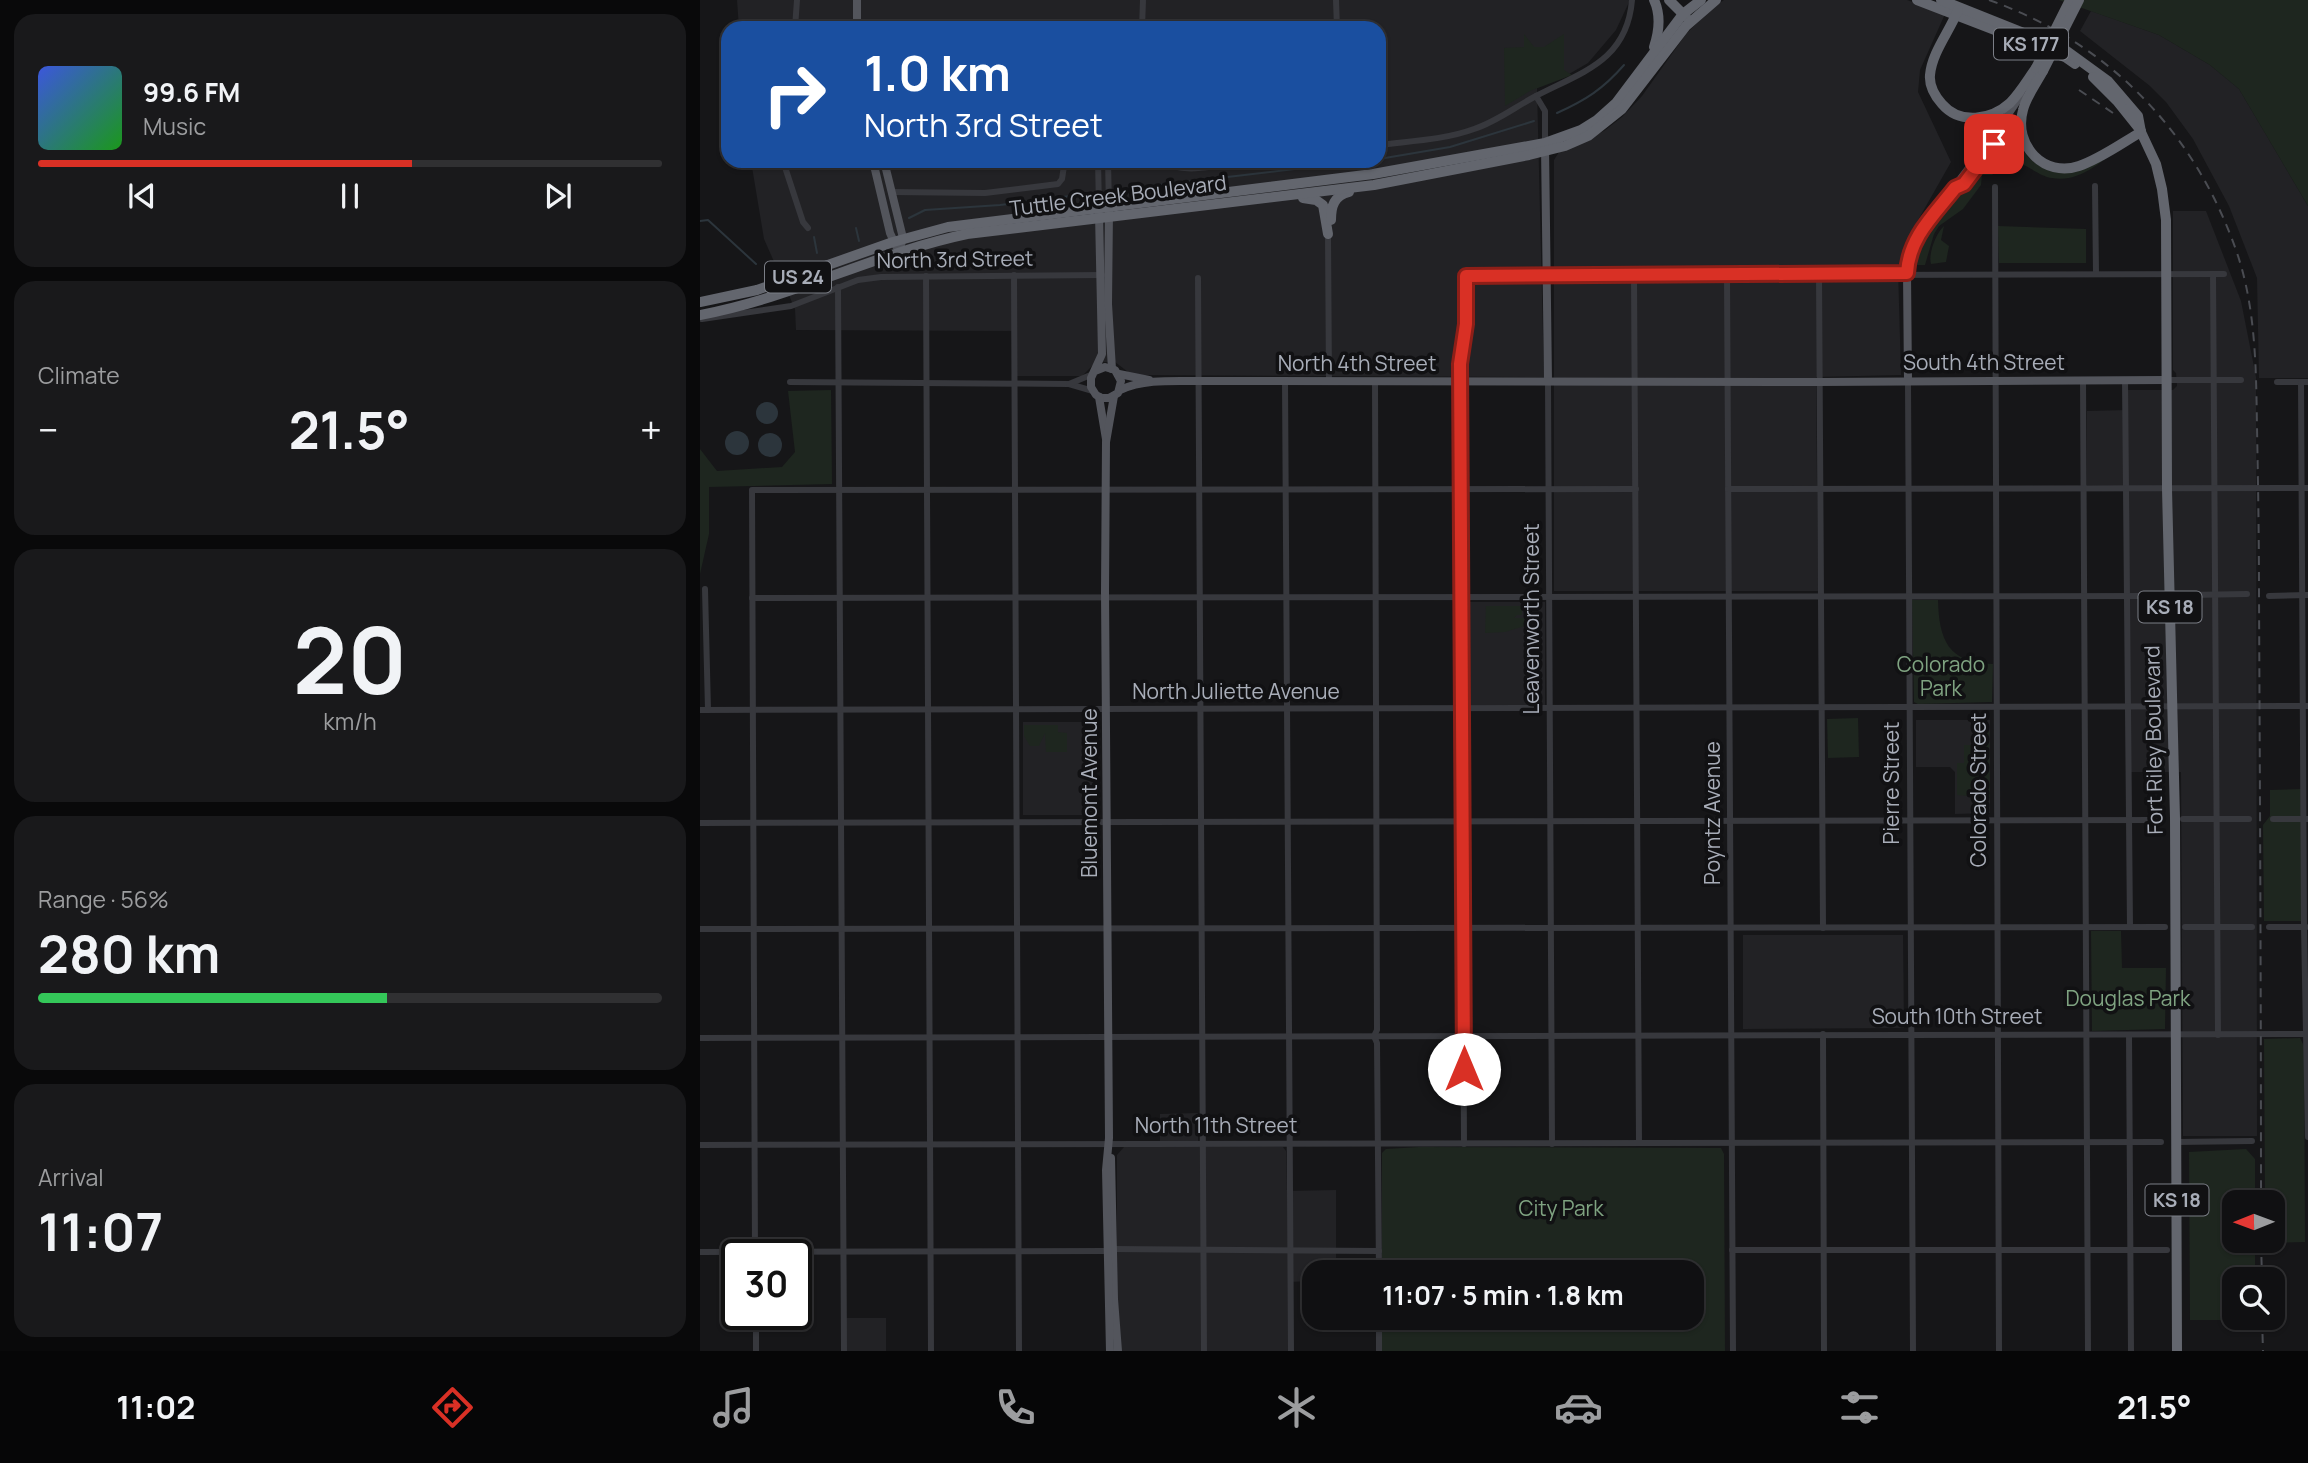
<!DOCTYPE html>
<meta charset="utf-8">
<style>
:root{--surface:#101012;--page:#19191b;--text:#f1f3f6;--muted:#9c9d9f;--line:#303032;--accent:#d93025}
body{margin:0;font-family:Manrope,sans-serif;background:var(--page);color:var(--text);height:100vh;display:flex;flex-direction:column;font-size:26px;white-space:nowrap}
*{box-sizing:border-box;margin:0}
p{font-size:23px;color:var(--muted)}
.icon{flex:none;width:38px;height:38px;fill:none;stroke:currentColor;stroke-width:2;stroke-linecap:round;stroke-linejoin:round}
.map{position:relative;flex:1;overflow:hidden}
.side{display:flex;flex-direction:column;gap:14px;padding:14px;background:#09090a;width:700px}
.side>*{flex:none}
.guide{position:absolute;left:21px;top:21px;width:665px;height:147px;border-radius:21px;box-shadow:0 2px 5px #0004,0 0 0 2px var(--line);background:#1a4fa0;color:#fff;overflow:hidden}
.needle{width:46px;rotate:269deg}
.fabs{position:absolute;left:1522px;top:1190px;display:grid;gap:14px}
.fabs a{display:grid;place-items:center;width:63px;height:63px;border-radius:14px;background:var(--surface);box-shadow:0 2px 5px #0004,0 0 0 2px var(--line);font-size:35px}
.speed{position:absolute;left:21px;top:1239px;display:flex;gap:14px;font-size:35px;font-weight:700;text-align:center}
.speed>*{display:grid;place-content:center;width:91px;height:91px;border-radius:50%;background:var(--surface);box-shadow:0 2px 5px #0004,0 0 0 2px var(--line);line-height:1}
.speed .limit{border:4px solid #111;border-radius:10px;background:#fff;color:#111}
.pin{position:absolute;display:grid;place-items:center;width:60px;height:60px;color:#fff;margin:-30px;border-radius:14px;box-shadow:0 4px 10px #0006}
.me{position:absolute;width:77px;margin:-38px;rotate:0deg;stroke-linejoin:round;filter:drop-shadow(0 0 5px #0008)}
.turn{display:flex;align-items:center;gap:24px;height:147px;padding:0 28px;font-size:32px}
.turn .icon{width:91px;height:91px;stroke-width:2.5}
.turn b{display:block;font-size:49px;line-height:60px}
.big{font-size:52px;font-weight:700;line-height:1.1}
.side .tile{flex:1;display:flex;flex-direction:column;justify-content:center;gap:10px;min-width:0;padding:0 24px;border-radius:21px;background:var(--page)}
.side .dial{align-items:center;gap:0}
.dial b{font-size:91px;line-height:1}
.song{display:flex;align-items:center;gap:21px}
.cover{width:84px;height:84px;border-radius:10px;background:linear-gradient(135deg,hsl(230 70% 55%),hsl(120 70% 35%))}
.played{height:7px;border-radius:4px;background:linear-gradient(90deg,var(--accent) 60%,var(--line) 60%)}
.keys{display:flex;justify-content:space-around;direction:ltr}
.heat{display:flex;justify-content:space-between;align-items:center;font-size:38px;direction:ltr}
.charge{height:10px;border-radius:5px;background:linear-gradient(90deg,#34c759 56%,var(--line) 0)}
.trip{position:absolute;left:602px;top:1260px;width:402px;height:70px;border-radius:21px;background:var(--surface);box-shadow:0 2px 5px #0004,0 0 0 2px var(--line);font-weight:700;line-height:70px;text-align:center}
.menu{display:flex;height:112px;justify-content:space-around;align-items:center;background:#060607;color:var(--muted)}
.menu .icon{width:49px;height:49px}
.menu .on{color:var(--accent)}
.menu b{font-size:32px;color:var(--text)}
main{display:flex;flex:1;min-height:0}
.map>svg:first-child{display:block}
.built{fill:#222225}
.green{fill:#1e261f}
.water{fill:#2c353c}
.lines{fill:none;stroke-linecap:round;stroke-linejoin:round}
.stream{stroke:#2c353c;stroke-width:2}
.minor{stroke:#37383d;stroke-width:6}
.major{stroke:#53555c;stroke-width:8}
.highway{stroke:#63666e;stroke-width:10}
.rail{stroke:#4a4c52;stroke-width:2;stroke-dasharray:9 7;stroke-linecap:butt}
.highway-bridge{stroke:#63666e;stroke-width:10}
.route-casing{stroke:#8d1f18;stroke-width:18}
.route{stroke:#d93025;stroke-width:12}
.labels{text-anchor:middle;stroke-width:7;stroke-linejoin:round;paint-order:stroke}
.shield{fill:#111113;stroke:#7b7e86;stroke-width:2}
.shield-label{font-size:19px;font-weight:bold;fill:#a8adb8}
.street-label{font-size:21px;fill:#a8adb8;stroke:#111113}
.park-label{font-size:21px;fill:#7fa381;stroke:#111113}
</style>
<main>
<section class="side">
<div class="tile">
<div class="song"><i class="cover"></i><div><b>99.6 FM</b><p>Music</p></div></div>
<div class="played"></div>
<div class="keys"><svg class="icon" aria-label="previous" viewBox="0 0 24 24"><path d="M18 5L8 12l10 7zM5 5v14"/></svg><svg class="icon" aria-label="pause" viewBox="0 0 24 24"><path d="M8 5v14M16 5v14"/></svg><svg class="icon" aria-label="next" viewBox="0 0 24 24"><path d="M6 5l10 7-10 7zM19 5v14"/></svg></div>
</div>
<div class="tile"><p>Climate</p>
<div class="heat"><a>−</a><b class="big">21.5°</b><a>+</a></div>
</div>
<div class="tile dial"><b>20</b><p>km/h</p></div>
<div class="tile"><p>Range · 56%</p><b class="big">280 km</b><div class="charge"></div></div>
<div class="tile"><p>Arrival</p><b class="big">11:07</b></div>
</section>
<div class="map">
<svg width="1608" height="1351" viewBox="0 0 1608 1351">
<rect width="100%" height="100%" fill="#161618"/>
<g class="built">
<path d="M37,0h893l-14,30 -28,33 -19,11 -32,14 7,289 -412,-2 -17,-13h-19l-14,14h-65v-45l-221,-1 -1,-21 -31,-70 -13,-78h628v-133h-640z"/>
<path d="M1024,0h183l38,14 -25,56 -2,22 33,70 -46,81 -7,25 3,107 -85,2 2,214h-264v-431l5,-8 45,-21 18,-14 20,-21 44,-62 26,-26z"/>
<path d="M1391,11l68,24 51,30 29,24 69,117v172h-49l-2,-100 -28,-72 -36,-67 -27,-37 -16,-16 -70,-55z"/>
<path d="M1473,211h33l35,90 15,76 1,759h-74l-2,-364h-51l-6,-286 -37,-1v-74l41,-1v-20h45l4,-4 -1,-13 -3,-3z"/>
<path d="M767,602h78v103h-77z"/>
<path d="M1216,720h74v93l-35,1v-42l-5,-5h-34z"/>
<rect x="323" y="722" width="73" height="93"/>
<path d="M1043,935h160l1,93 -161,1z"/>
<path d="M498,1113v34h85l3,4 1,40 49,-1v82h-22v9l-26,1 1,69h-168l-4,-52v-144l7,-8h36v-33z"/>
<rect x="146" y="1318" width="40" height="33"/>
</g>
<g class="green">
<path d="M1359,0h249v206l-69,-117 -29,-24 -51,-30z"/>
<path d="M824,34l10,13h10l20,-13v36l8,5 -42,16 -25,15 -1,-58 20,-1z"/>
<path d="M1316,118c0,6 0,14 2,21 7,23 32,38 56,33 16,-3 34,-17 48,-25 -21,14 -42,36 -70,31 -10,-1 -21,-10 -30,-14l2,-9 -10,-3 2,6 -24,17h-10l-1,10 -18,24 -24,17 -5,8 -9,31h-11l2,-12 7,-15z"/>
<path d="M1244,226l-3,14 8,6 -3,16 -15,2c-3,-10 5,-31 13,-38z"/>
<path d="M1298,226l88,3v34h-87z"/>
<path d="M131,390l1,94 -123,3v47l-9,40v-125l17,22 65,-4 13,-15 -7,-61z"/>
<path d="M1212,600h26c1,40 10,63 55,64l-1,38 -74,2 -4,-2z"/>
<path d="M786,606h36v9h-5l-3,3h11l3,7 -23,7 -20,1z"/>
<path d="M1158,718l1,39 -31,1 -1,-39z"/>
<path d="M324,725h34v7l9,1v19h-21l-1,-19 -6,13h-9l-6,-10z"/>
<path d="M1285,730h4l1,68 -33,-3v-32h7v-18h19z"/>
<path d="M1601,789l1,132h-38l-1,-96 7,-9v-26z"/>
<path d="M1391,931h30l1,37h44l-1,61 -73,2z"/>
<path d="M1600,1038l4,8 1,196 -40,1v-2h8v-39h-8l-1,-163z"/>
<path d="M719,1147l302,1 3,6 1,197h-343v-33h310v-46h-310v-119l4,-4z"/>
<path d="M1546,1149l9,10v43h-20v39h20v38h-20v39h20v2h-65l-1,-168z"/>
</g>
<g class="water">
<circle cx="67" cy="413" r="11"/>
<circle cx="37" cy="443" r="12"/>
<circle cx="70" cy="445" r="12"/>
</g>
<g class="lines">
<g class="stream">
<path d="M857,113c29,-13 46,-24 67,-48"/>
<path d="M679,159l71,-12 84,-26"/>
<path d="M417,190l245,-29"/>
<path d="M209,218l16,-8 75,-5 86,-11"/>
<path d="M0,221l8,-1 48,44"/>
<path d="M156,228l3,13"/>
<path d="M114,237l3,16"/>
</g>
<g class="minor">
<path d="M636,0l1,28"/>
<path d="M95,28l2,-28"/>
<path d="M442,28l1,-28"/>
<path d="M836,96l9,15v32"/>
<path d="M679,145c31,-4 65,-5 95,-16 22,-7 41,-22 62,-33 46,-24 91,-35 96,-96"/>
<path d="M83,161l20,61 5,6"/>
<path d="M398,161l1,46"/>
<path d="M408,161l1,45"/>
<path d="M459,161c26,15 61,3 89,0"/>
<path d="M1395,186l1,87"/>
<path d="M1295,187l4,1164"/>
<path d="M192,192l93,1 73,-9 4,-5 2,-13"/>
<path d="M628,234l1,148"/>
<path d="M1119,274l4,654"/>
<path d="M1513,274l5,761"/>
<path d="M314,275l5,1076"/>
<path d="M226,276l5,1075"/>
<path d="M934,276l5,867"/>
<path d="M1027,276l6,1075"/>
<path d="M498,278l6,1073"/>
<path d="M138,287l6,1064"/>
<path d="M2,319l89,-13 67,-26 23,-3 221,-2"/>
<path d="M1383,380l5,971"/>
<path d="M1425,380l5,547"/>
<path d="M1466,380h75"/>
<path d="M585,381l6,970"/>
<path d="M675,381l2,649 -3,6 3,7 2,229"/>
<path d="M848,381l4,763"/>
<path d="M1208,381l5,970"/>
<path d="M90,382l279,2 24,7"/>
<path d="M1577,382h31"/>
<path d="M1601,382l3,545 4,210"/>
<path d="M369,384l24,-10"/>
<path d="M1028,489l580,-1"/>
<path d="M5,589l3,121"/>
<path d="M1489,595l58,-1"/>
<path d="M1569,596l39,-1"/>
<path d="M52,598l1400,-2"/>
<path d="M0,710l1608,-4"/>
<path d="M1483,819h66"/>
<path d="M1573,819h35"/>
<path d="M0,823l1459,-3"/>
<path d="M1485,927h67"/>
<path d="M1569,927h37"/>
<path d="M0,929l1465,-2"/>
<path d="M1123,1034l1,317"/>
<path d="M1429,1035l2,316"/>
<path d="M0,1038l1608,-4"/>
<path d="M1477,1142l75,-1"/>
<path d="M764,1144l-4,-780 6,-39v-49l758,-2"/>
<path d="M0,1145l1461,-3"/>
<path d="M412,1249l267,2"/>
<path d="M1032,1250h435"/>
<path d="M0,1252l408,-1"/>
<path d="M55,1255l-3,-765 884,-1"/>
<path d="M56,1314v37"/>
<path d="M679,1318v33"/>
</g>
<g class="major">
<path d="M157,0v28"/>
<path d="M845,146l3,235"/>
<path d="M173,161l17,72 6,13"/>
<path d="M184,161l19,77 -2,7"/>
<path d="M409,211l-1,93 4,65"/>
<path d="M395,371l10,-4 10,3 6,11 -3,12 -9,5h-7l-6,-3 -5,-8v-9l11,-24 -3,-140"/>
<path d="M419,374l30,6"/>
<path d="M1208,381l-1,-108 4,-23 10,-19 35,-43 4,-8 32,-42 29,-43"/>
<path d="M420,390c24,-11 52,-9 79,-9l620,1 347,-2"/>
<path d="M399,397l7,42"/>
<path d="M411,1158l3,141 4,52"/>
<path d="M410,1351l-4,-181 3,-32 -4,-546 1,-150 8,-46"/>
</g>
<g class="highway">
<path d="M954,0c7,15 5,32 0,47"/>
<path d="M969,0l17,17"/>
<path d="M1217,0l148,57 10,7"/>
<path d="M1241,0l123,49 44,32 30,35 3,16 15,32 6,25 4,31 1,269 8,329 2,533"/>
<path d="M1258,10c-8,21 -26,42 -28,65 -1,11 5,21 12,29 18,21 49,16 68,-1 10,-10 18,-24 26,-35"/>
<path d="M1343,71c-7,13 -17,26 -20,39 -10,35 21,68 56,56 21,-7 43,-23 62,-34"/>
<path d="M1393,77l24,24 24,30"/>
<path d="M603,198l13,2 7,5 5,29"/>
<path d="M631,220c0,-14 3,-24 18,-28"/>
<path d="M0,302l57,-12 136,-48 55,-15 425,-53 172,-31 36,-13 16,-10 19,-17 67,-89 18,-14"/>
<path d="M0,315c92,-17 176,-62 267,-81l407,-49 155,-30 36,-9 23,-10 34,-27 64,-83 30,-26"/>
</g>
<g class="rail">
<path d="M1289,0c120,43 205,131 247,250 20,57 20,118 21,177 1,55 2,110 2,166 1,203 2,406 2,609"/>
<path d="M1379,90l37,25"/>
<path d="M1561,1241l1,38"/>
<path d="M1562,1318l1,33"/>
</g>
<g class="highway-bridge">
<path d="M1336,68l34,-68"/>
<path d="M1343,71l36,-71"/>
</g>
</g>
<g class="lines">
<defs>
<path id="route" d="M764,1069l-4,-705 6,-40v-48l441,-3c2,-36 27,-58 48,-85l9,-4 30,-40"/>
</defs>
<use href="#route" class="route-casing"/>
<use href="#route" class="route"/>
</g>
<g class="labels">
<g class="shield">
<rect x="1294" y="28.5" width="74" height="31" rx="5"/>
<rect x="65" y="261.5" width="66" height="31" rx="5"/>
<rect x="1438.5" y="591.5" width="63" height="31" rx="5"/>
<rect x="1445.5" y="1184.5" width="63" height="31" rx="5"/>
</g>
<g class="shield-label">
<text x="1331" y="51">KS 177</text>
<text x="98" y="284">US 24</text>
<text x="1470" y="614">KS 18</text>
<text x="1477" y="1207">KS 18</text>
</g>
<g class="street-label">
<text transform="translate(418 196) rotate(-7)" y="7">Tuttle Creek Boulevard</text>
<text transform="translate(255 260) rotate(-1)" y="7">North 3rd Street</text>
<text x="1284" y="370">South 4th Street</text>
<text x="657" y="371">North 4th Street</text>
<text transform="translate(832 619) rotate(-90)" y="7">Leavenworth Street</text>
<text x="536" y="699">North Juliette Avenue</text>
<text transform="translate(1454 740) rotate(-91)" y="7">Fort Riley Boulevard</text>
<text transform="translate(1192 783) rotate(-90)" y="7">Pierre Street</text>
<text transform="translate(1279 790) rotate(-90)" y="7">Colorado Street</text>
<text transform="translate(390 793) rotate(-90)" y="7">Bluemont Avenue</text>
<text transform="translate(1013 813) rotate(-90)" y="7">Poyntz Avenue</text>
<text x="1257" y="1024">South 10th Street</text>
<text x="516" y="1133">North 11th Street</text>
</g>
<g class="park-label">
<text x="1241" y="672">Colorado<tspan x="1241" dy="24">Park</tspan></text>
<text x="1428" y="1006">Douglas Park</text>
<text x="861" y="1216">City Park</text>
</g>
</g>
</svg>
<div class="fabs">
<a><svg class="needle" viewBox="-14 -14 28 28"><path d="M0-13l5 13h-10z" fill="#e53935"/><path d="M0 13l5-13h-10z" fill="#9c9d9f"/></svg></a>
<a><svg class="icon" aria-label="search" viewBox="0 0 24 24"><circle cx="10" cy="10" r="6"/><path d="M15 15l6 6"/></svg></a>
</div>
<div class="speed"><div class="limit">30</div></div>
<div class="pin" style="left:1294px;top:144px;background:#d93025"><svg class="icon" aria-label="arrive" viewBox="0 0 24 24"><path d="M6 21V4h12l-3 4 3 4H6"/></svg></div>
<svg class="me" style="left:764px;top:1069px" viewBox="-20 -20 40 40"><circle r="19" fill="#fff"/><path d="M0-13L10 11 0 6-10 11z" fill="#d93025"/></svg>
<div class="trip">11:07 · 5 min · 1.8 km</div>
<div class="guide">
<div class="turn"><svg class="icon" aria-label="right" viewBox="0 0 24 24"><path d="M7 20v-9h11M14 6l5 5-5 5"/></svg><div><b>1.0 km</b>North 3rd Street</div></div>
</div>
</div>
</main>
<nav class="menu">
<b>11:02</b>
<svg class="icon on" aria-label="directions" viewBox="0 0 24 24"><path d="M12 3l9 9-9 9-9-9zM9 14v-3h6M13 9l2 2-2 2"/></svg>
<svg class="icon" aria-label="music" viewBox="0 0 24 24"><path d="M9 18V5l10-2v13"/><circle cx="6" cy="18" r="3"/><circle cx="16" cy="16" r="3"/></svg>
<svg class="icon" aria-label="phone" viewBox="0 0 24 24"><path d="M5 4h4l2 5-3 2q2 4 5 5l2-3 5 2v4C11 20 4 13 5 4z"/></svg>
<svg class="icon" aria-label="climate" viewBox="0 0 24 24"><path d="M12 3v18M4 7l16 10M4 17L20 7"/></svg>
<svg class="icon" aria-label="car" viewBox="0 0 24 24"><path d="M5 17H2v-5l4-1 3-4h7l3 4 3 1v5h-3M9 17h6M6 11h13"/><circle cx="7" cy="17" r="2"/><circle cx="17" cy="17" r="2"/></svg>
<svg class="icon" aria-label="filters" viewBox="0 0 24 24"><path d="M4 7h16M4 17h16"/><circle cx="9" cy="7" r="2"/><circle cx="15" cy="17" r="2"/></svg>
<b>21.5°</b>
</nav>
